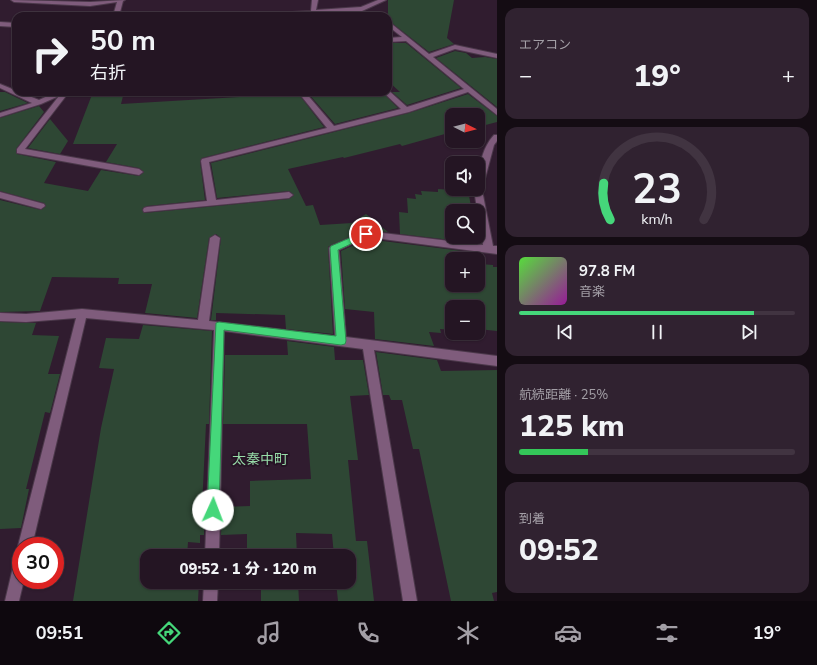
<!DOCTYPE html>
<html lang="ja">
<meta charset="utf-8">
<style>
:root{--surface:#241523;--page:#302230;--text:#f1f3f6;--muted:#a39fa6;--line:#413441;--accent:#45d77a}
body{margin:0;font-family:"Nunito Sans","Noto Sans JP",sans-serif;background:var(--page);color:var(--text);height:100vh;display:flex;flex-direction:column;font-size:15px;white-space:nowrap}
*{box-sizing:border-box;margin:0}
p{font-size:13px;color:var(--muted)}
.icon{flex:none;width:22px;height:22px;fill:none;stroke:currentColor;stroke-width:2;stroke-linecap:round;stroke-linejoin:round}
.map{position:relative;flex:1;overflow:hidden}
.panel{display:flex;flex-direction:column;gap:8px;padding:8px;background:#140c13;width:320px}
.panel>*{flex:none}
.banner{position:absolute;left:12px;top:12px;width:380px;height:84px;border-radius:12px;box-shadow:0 1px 3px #0004,0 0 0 1px var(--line);background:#241523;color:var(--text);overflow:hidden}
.needle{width:26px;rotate:96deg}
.tools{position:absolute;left:445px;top:108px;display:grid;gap:8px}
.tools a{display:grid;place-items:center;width:40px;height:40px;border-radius:8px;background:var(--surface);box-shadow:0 1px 3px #0004,0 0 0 1px var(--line);font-size:20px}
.speed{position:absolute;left:12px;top:537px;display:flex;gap:8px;font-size:20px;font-weight:700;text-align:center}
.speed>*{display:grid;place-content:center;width:52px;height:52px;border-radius:50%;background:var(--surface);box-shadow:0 1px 3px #0004,0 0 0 1px var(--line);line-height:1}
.speed .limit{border:6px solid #d22;background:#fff;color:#111}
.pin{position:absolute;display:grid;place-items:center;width:34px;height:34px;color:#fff;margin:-17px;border:2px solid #fff;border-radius:50%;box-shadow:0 1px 4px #0007}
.me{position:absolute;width:44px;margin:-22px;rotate:2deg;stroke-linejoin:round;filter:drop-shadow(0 0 3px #0008)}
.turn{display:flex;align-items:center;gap:14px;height:84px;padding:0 12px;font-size:18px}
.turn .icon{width:52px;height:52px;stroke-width:2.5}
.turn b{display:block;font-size:28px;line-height:34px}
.big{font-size:30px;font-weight:800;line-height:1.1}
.panel .widget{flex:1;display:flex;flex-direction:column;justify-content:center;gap:6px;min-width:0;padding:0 14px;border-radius:12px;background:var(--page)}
.panel .dial{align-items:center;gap:0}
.dial svg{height:104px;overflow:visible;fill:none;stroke:var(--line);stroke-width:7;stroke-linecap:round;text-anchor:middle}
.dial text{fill:var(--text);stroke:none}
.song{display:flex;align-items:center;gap:12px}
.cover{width:48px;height:48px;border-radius:6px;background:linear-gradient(135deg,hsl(110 70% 55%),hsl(300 70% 35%))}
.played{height:4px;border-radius:2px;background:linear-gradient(90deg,var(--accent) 85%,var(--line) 85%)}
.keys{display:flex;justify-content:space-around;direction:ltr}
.heat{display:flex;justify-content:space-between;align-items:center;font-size:22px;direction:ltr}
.charge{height:6px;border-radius:3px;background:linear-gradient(90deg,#34c759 25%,var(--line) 0)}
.trip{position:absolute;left:140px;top:549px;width:216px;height:40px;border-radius:12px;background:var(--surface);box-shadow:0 1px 3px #0004,0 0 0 1px var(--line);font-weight:800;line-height:40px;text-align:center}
.menu{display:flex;height:64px;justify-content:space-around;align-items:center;background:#0e080e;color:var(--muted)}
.menu .icon{width:28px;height:28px}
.menu .current{color:var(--accent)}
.menu b{font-size:18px;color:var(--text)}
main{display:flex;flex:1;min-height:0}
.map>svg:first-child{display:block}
.building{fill:#2e4734;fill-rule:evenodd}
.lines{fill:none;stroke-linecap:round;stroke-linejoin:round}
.minor-casing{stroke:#4b384a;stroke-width:2}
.minor{fill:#7f5c7c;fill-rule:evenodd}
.route{fill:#45d77a;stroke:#2d8c4f}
.labels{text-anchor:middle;stroke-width:4;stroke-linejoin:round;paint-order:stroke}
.near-neighbourhood-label{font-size:14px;fill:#97dca8;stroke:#261325}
</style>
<main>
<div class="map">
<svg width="497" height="601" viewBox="0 0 497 601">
<rect width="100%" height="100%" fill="#301c2f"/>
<g class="building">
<path d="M388,0h66l-7,38 7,6 -25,8 -41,-32z"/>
<path d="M388,43h18l55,45 -54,17 -15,-13h8l-12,-11z"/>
<path d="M455,51l11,2 6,5 13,-1 12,2v48l-61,-49z"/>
<path d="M0,92h5l23,11 -28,8z"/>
<path d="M93,92h31l-3,12 118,-7 23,-5h35l27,35 -122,31 -2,3 5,39 -58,6 -5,3 2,4 145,-14 5,-4 -5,-4 -72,7 -6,-35 198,-50 59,-19 29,22v6l-19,5v-12h-26v17l-50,14 -2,-2 -56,14 -1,-1 -55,12 18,37 7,-1 7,20 32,-2 14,-9 22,18 -23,-2 -37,17 5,87 -47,-5 -1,-14 -69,-2v7h-5l10,-82 -5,-4 -7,4 -12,80 -52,-5 7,-29h-34l1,-6 -67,-1 -12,34 -40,1v-112l41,10 5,-4 -2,-3 -44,-12v-73l39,-12 5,6 -28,37 1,5 39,8 -12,21 44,8 13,-21 38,6 5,-4 -5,-4 -33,-6 11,-18h-44z"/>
<path d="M307,92h75l16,16 -63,16z"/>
<path d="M50,119l18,22 -8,13 -32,-6z"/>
<path d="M438,189l30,2 4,20h-20v26h23l1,6 -76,-9 -1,-22 9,1 -1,-15 9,1 -1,-5 7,1 -1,-4 17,1z"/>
<path d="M367,239l111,14 2,11 13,1v2h4v64l-19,-2v-22h-26v23l-12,-1 1,4 -12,-1 5,14 -59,-7 -1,-27 -29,-3 -4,-58zM452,259h26v26h-26z"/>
<path d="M0,322l36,1 -4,12 27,1 -11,38h12l-10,39 -5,-1 -19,77h3l-8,39 -21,1z"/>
<path d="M143,325l69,6 -3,93h-3l-4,83h3l-1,28h-4v8l-12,-1 -1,14h-40v26h52l-1,19h-125l28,-173 13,-59 -15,-1 7,-30 33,1z"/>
<path d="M287,341l47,6 1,13h28l6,35 -19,1 8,64h-10l8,81h11l7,60h-36l-2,-19h13v-26h-15l-2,-22 -36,-1 1,23h-50v-22l-26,1 1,-28 28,-1v-25l61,-2 -4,-55h-84l2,-69h63z"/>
<path d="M376,352l61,8 4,11 56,-1v222l-5,1 2,8h-43l-32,-152h-6l-11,-49h-11l-2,-5h-6z"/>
<path d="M246,582h52l1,19h-38v-13h-15z"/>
</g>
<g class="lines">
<defs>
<g id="minor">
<path d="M11,0l79,2 35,-2 -2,1 -4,15h-6l4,-14 -27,4 -76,-4z"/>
<path d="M312,0h6l-2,10 45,-3 17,-7h8l-24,11 -49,4 -64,1 3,-2 59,-3z"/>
<path d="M388,21l41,33 26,-9 42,9v4l-42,-9 -22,8 64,52v6l-29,-23 -59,20 -200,50 7,38 73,-8 4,3 -4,3 -145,14 -1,-2 1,-2 3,-1 60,-6 -6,-40 1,-2 125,-31 -29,-36h7l29,34 67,-17 -18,-17h5v-2l19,17 57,-18 -58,-48 -18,1v-4l14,-1 -14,-11z"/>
<path d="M0,22l16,1v4l-16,-1z"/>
<path d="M0,84l39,16 17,-8h13l-44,57 114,20 4,3 -4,3 -122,-22v-4l42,-53 -18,8 -41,13v-4l32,-10 -32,-15z"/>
<path d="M494,135h3v6l-3,4 -12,45 11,56h4v8l-130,-17 -28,13 7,87 151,19v10l-123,-16 43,251h-14l-40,-252 -139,-18 -5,225h-14l9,-226 -128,-12 -54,228h-11l-1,5 -2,-5 58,-228 -50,4 -26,-1v-8l26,1 56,-5 116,11 12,-82 5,-3 5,3 -11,83 126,15 -6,-88 2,-2 35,-15 117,14 -9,-55 4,-1c0,-18 3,-40 16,-54z"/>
<path d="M0,192l44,12 1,2 -4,3 -41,-11z"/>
<path d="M21,556v24h3l-5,21h-14l9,-38 2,-5z"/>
<path d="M204,582h14l-1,19h-14z"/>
</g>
</defs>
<use href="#minor" class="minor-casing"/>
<use href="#minor" class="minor"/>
</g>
<path class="route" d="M366,231l4,3 -2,2 -30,14 8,91 -1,3 -4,1 -117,-15 -5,180 -2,4 -4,2 -4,-2 -2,-4 9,-187 3,-1 117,14 -6,-88 1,-2z"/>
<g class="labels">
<g class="near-neighbourhood-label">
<text x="260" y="464">太秦中町</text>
</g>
</g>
</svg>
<div class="tools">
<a><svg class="needle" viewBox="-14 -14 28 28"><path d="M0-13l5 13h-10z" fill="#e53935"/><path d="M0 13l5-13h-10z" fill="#a39fa6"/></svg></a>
<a><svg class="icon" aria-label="sound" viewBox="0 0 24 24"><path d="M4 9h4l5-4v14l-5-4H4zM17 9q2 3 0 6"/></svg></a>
<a><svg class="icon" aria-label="search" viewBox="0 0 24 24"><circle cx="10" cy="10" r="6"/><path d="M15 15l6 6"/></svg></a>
<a>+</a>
<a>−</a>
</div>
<div class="speed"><div class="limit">30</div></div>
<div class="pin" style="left:366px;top:234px;background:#d93025"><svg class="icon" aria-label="arrive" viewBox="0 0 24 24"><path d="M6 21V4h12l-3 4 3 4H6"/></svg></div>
<svg class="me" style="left:213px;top:510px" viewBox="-20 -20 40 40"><circle r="19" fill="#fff"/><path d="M0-13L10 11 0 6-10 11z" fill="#45d77a"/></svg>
<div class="trip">09:52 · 1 分 · 120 m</div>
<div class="banner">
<div class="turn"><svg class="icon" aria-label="right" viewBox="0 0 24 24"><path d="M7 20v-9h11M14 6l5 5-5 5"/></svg><div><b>50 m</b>右折</div></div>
</div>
</div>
<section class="panel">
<div class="widget"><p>エアコン</p>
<div class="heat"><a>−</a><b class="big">19°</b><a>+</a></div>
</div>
<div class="widget dial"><svg viewBox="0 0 100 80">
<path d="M14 69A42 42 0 1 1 86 69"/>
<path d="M14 69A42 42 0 0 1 9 41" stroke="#45d77a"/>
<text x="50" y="56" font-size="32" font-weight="700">23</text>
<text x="50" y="72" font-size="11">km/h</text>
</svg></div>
<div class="widget">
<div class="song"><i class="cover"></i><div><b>97.8 FM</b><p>音楽</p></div></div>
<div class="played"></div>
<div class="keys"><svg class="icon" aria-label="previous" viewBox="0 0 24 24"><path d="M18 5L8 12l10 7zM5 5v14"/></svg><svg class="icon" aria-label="pause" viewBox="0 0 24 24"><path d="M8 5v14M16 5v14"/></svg><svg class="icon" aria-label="next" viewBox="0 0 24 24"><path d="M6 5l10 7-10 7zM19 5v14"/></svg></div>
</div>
<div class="widget"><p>航続距離 · 25%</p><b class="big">125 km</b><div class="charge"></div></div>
<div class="widget"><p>到着</p><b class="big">09:52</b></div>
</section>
</main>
<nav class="menu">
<b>09:51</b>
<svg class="icon current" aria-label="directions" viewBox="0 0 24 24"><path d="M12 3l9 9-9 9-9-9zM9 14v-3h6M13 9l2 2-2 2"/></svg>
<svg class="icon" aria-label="music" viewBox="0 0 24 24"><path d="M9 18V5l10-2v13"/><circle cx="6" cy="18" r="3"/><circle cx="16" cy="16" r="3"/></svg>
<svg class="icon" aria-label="phone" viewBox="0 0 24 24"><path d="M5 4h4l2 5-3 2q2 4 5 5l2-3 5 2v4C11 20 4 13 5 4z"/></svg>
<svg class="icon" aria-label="climate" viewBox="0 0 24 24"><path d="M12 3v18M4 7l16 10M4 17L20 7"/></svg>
<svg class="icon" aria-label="car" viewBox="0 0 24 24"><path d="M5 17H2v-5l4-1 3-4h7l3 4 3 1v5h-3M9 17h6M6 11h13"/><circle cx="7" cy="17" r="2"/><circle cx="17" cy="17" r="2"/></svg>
<svg class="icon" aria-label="filters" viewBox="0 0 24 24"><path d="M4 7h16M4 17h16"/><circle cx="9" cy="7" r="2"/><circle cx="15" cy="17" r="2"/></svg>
<b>19°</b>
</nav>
